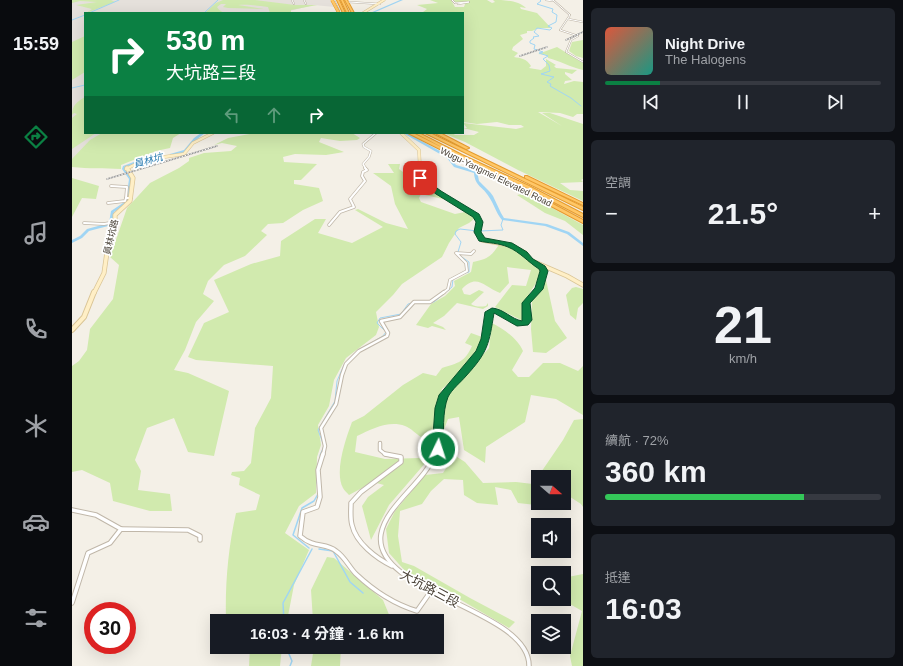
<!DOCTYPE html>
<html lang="zh-TW">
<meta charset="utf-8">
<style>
:root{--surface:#171b24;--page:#20242c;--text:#f1f3f6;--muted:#9ea1a6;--line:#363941;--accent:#0b8043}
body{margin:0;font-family:Helvetica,"Noto Sans TC",sans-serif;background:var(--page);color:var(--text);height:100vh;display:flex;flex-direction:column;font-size:15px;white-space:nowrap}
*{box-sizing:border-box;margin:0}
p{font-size:13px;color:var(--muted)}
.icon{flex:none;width:22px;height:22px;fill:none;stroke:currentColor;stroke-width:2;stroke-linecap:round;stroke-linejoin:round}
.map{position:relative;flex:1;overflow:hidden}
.details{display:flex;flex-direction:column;gap:8px;padding:8px;background:#0d0f14;width:320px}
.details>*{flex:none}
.banner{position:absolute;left:12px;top:12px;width:380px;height:122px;border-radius:0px;box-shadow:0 4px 16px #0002;background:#0b8043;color:#fff;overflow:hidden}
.needle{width:26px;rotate:110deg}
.buttons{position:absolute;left:459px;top:470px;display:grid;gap:8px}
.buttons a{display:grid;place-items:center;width:40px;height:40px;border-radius:0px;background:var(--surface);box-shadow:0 4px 16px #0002;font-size:20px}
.speed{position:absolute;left:12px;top:602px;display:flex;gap:8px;font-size:20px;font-weight:700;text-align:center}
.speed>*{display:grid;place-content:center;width:52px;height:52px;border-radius:50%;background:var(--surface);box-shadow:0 4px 16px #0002;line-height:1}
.speed .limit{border:6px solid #d22;background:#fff;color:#111}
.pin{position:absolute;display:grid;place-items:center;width:34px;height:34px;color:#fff;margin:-17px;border-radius:8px;box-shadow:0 2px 6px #0006}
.me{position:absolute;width:44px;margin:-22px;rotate:4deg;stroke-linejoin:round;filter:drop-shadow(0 0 3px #0008)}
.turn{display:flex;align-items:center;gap:14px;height:84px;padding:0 16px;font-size:18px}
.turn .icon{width:52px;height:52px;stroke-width:2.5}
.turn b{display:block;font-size:28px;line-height:34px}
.lanes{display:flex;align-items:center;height:38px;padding:0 16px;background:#0003;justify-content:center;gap:20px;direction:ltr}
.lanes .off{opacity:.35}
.big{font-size:30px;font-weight:700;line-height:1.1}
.details .widget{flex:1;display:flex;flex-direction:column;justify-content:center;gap:6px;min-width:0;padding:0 14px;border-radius:6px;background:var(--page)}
.details .dial{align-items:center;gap:0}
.dial b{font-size:52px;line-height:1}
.song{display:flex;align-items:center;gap:12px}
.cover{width:48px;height:48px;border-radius:6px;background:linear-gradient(135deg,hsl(10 70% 55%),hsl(170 70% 35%))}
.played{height:4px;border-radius:2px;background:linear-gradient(90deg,var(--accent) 20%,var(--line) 20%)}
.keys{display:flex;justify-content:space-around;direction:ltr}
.heat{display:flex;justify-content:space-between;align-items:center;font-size:22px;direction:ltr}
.charge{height:6px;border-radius:3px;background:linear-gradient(90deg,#34c759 72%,var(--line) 0)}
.trip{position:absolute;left:138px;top:614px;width:234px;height:40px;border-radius:0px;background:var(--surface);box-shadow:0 4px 16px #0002;font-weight:700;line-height:40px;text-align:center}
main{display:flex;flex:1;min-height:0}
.tab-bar{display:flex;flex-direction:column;width:72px;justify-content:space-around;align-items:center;background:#090b0e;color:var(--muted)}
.tab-bar .icon{width:28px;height:28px}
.tab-bar .on{color:var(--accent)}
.tab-bar b{font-size:18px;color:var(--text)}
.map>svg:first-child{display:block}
.industrial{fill:#e6e1dc}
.green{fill:#d1eaae}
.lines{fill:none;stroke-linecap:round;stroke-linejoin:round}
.stream-far1{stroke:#a0d5f4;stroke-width:1}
.stream{stroke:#a0d5f4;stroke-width:1.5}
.river{fill:#a0d5f4;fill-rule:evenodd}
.street-far4-casing{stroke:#c0b7a9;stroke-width:2}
.street-far3-casing{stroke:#c0b7a9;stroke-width:2.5}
.street-far2-casing{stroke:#c0b7a9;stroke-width:3.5}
.street-far1-casing{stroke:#c0b7a9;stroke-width:4.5}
.street-casing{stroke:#c0b7a9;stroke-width:5.5}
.secondary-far3-casing{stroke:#dac596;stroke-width:3}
.secondary-far2-casing{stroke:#dac596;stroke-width:3.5}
.secondary-far1-casing{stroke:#dac596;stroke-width:5}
.secondary-casing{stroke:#dac596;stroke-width:6}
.highway-casing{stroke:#e59c30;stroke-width:2}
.street-far4{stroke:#fff;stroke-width:1}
.street-far3{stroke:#fff;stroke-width:1.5}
.street-far2{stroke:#fff;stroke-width:2}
.street-far1{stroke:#fff;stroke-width:2.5}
.street{stroke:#fff;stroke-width:3.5}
.secondary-far3{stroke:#ffefc6;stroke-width:2}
.secondary-far2{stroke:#ffefc6;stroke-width:2.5}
.secondary-far1{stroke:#ffefc6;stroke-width:3.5}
.secondary{stroke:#ffefc6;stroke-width:4}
.highway{fill:#ffc767;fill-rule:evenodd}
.rail-casing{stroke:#969696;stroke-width:1.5}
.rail{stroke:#fff;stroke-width:1;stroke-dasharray:1.5;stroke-linecap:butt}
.highway-bridge-casing{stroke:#e59c30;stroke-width:3.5;stroke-linecap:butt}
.highway-bridge{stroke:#ffc767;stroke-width:2.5}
.route{fill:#0b8043;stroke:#07532c}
.labels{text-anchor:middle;stroke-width:3.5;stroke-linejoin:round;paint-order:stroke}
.far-street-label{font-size:9px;fill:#484035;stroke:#fff}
.far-water-label{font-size:10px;font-style:italic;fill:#287bb1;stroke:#fff}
.near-street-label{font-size:13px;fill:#484035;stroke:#fff}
</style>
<main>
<nav class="tab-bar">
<b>15:59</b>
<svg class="icon on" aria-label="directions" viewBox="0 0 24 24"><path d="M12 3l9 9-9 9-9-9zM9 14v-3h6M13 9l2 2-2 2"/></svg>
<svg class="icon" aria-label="music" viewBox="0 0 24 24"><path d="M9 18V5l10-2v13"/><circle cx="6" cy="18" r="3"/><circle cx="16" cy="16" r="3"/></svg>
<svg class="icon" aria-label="phone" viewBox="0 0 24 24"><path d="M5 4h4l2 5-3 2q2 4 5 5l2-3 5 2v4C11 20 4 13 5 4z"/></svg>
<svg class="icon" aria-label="climate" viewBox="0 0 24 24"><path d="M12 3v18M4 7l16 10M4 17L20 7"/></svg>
<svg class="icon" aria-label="car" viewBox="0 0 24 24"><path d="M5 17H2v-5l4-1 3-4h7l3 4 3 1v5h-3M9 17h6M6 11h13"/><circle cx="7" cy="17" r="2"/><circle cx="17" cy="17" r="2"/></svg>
<svg class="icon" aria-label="filters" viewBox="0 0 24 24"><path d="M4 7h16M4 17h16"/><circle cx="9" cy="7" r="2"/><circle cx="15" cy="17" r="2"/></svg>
</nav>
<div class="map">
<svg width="511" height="666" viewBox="0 0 511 666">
<rect width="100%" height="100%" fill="#f4f0e7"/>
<path class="industrial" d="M0,0h259l4,7 -22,-2 -31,8h-197v120h25l-38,29z"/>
<g class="green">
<path d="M0,0h39l4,2 -29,11 6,-4 -16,-4 21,-3 -17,-1 -8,2z"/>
<path d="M151,0h32l40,5h22l-26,5v2l2,1h-23l-2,-6c-11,-1 -18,-3 -30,-2l26,4 -36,-1 -5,-1 3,-3h-5l-4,3c3,5 7,6 13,6l-24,-1 10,-9z"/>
<path d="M358,0h21l4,7h9l1,-3 3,-3 -12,2 -2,-3h33l5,3 3,-1 -2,-2c10,0 26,0 33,8l-6,-1 1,2 16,4 14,15h-12l-7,3h-5v2l-7,2 3,4 -10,8 -1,3 6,3 -4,4c7,1 13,2 17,9l-2,2 12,2 5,-4v-7l10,6 -2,1 2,2 21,2 -5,4 -7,-2v2l7,6 -7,1 -1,3 10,-3 9,1v32h-6l-4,3 -13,-4 -22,-1 24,14 -20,-13h8l33,11v55l-2,1 2,2 -23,1 10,7 13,1v10l-65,-31 -53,-28 -22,-9h10l2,2h19l5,-3 -16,-4h4l-4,-5 53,6 8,-2 -3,-2h-12l-12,-3 -20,2 -14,-2v-109h-48l8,-1 4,-3 -10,-4 21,-2z"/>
<path d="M13,36v36l-13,8v-38z"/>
<path d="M511,40v18l-7,-2 -7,-5 3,-9z"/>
<path d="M485,47l26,16v7c-13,-3 -23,-9 -35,-12l-1,-3 -9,-1z"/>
<path d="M13,97v36h11l-24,16v-31l5,-4 -3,-1 -2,2c0,-10 5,-13 13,-18z"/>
<path d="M30,133h79l-8,5 -3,10 -14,3 -35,14v4c-17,-1 -32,0 -49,-2v-8l18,-19z"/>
<path d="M183,133h97l8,5 -3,2 -17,1 -19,-3 -2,4 25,10 -18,3 -31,-1 -12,3 1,5 33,2 -16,16h-7v4l25,4 4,13 -20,9 -20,13 -15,1 -7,7 6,4 -22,21 -21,9 -16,16 -5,13 11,7 -18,21 -11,28 -11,20 14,3 41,18 -15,65 -26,-4 -14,-34 -27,10 -12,32 6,11 -3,19 32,4 2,17h-22l-37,-10 -3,-18 -28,-13 -10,2v-106l7,-5 8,-11 3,-21 23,-30 6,-34 -9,-8 17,-49 23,-25 29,-15 10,-7v-3l15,-5 27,-2 6,-5 -15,-3 -8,2 14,-7z"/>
<path d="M316,164h12l-1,5 19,14 9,2 20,15 -26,-6 -2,4 2,4 34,12 10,-2 10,6 -6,5 -10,5 -10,15 -7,14 -40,27 -9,11 -17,17 3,15 -3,8 -30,23 -12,22 -5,26 -11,19 3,20 -4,12 -1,36 -17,13 -14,27 24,17 -15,35 -7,36h-61c-1,-37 2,-72 10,-108l20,-3 4,-15 -21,-10 1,-7 -9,-3 1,-3 12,-1 7,-8 4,-35 16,-30 2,-32 -77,-6 -8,-3 16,-34 25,-11 -15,-32 37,-16 29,-8 1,-15 34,-22h11l-8,14 34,10 31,-16 -28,-17 3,-1 28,14 22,6 -13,-25 -4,-18 -18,-13h21z"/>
<path d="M0,178l27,8 -3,13 -14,-1 -10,19z"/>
<path d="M453,193l58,32v10l-18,-14 -20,-8 -28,-18z"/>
<path d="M428,243l4,1 20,10 14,10 3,11 -17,27 -1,19 -28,-14 17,-22 14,1 5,-16 -24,-3 2,16 -9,10c-16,-6 -23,-20 -38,-4l2,5 6,1 9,-5 5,2 -13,12c4,3 10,3 15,2l2,-3v3l-5,3 -26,-6 -13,13 -11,7 10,4 3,3 -14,-4 -4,2 -12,-3 15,-21 14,-8 10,-10 -1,-5 17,-9 2,-10c15,-3 19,-6 27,-19z"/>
<path d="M474,280l9,41 12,17 -21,15 -13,-1 -2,-23 1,-29z"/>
<path d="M504,287l7,2v14l-5,5 -2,12 -6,-5 -4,-20 6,-7z"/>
<path d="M420,323c12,6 26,16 31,28l-11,19 6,7h11l14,-14h17l18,8 5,-5v49l-27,-16 -25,-4 -6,27 -39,25 -1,16 -21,-13 -5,-33 -11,2 -7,18v-18l6,-25 42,-46z"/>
<path d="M399,333l11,4 -8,19 -11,14 -21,19 -6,19 -4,27 -11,2c-5,-3 -10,-9 -16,-11 -16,-6 -33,3 -48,10l-2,16 30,7 34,-1 8,3 -38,44 -18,35 -9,-34 6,-9 16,-12 -11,-3 -24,13c-2,-2 -5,-5 -6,-7 -9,-16 3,-50 9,-66l12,-6 39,-31 20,-12 13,3 6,-8c16,-5 23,-6 30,-22l-7,-3z"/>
<path d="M511,419v88l-2,-3 -17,-11v-16h-26v26h6l1,3 -27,-3 -7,-13 -16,-3 3,18 -21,-2 -13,-8 -1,-15 -19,-1 -13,12 -9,13 -22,7 -2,25 4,26 12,4 56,32 45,24 -6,6 -67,-39 -36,-17 -17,-19 -3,-24 9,-18 30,-36 18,-2 11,-18 11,7 18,21 33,-1 17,2 30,-44 11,-20z"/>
<path d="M255,557l7,1 49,42 7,17c-12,6 -29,6 -41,2l-2,2h-34l-2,-31z"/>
<path d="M511,574v92h-11l-2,-10 12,-45 -21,-12h3v-15l4,-7z"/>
<path d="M178,647h32l-2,19h-31z"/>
<path d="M242,647h27l-1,19h-29z"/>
</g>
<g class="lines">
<g class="stream-far1">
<path d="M468,0l1,1 -4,3 16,5 -1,3 5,3 -1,7 -8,4 4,2 -2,2 -13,-2 -3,4 5,4 -6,1 1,1 -4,3v2l5,2 -1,4 9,3 -4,1 9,3 -5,3 6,6 1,6 -9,3 13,3 -7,5 4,2 -1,2 21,12 10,8"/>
<path d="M17,13l30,-13"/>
<path d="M132,13l14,-13"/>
<path d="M0,20l13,-5"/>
<path d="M0,88l13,-3"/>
<path d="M408,231l23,-1 -2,-5 2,-6"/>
<path d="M386,252l3,-10 -6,-8 1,-3 4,-2 17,2"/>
<path d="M387,255l10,7v10l-4,1"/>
<path d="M359,302h3l18,-15 1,-8"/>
<path d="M287,350l24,-14 3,-4 -9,-9 3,-5 21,-4 7,-10 4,-1"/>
<path d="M248,455l4,-9 -6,-16 17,-29 2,-20 7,-16"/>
</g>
<g class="stream">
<path d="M245,483v-14l4,-15"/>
<path d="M237,548l-16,-13 9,-27 12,-7 4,-7"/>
<path d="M247,549l14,2 17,31 13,11"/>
<path d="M212,621l-1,-18 29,-54"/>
<path d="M214,647l6,14 -2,5"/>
</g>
<g class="river">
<path d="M328,0h3l-30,13h-3z"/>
<path d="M129,133h4l-9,7 -10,12 -16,4v-2l14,-4 10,-12z"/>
<path d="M331,133h4l42,23 7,9 21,6 2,10 11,11 3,4 8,17 3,5 43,6 22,8 14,11v3l-16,-12 -22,-8 -43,-6c-6,-7 -8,-16 -13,-23 -6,-11 -14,-10 -15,-24l-20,-6 -7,-9z"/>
<path d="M75,157h9l2,1 -2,1h-9l-20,8 -1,2 7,10 -3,22 -16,11 -2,13 -23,6 -7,7 -10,5v-3l8,-4 7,-7 22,-6 2,-12 15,-10 3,-22 -7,-10 1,-3z"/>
</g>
<defs>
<g id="street-far4">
<path d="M220,0l2,4"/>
<path d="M232,0l2,4"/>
<path d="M262,0l5,11 -1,2"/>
<path d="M380,0l3,3 14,-1 -11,2"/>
<path d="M474,0l7,1"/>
<path d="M481,0l17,15 -10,15 18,6 -7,4 -5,12 17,10"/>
<path d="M277,2l31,2"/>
<path d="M496,19l15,3"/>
</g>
<path id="street-far3" d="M294,169l-3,-5 6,-7 2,-6 -7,-4 -1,-3 13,-11"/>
<g id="street-far2">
<path d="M39,186l16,1 -1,11"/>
<path d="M36,203l17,-2 1,-3h5"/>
<path d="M12,223l20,1 11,-2"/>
<path d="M257,225l11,-13 14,-5 -4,-8 15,-18 -3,-5 1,-4 4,-2 -2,-2"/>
<path d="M371,293l5,-4 2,-9 17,-9 -1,-8 -10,-10 15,1 3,-3"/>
<path d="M462,293c8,-9 14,-18 6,-28"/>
</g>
<g id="street-far1">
<path d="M308,443v7l5,4 5,1"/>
<path d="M251,455l2,-9 -4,-18 15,-24 6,-29 4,-11 13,-13 28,-15 1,-3 -7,-12 19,-4 14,-15h16l14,-10"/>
<path d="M363,455c6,-19 1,-40 9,-58 7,-18 26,-27 35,-43 8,-13 7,-28 11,-42 15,-4 22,16 37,10l-1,-19 9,-11"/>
</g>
<g id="street">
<path d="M251,454l-5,16 2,27 -3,10 -14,5 -3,24c15,13 25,6 36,15 9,6 13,16 20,23 18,17 38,30 61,37l14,-20"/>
<path d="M313,454l16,3v5l-40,30 -10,11c0,7 -1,15 1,22 4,18 24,33 40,41"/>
<path d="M363,454c-10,28 -49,51 -54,80 -10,59 149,75 148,132"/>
<path d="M0,510l24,5 25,14"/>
<path d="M0,603l16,-50 22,-10 11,-14 67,1 12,6v4"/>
</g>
<path id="secondary-far3" d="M291,13l21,-13"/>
<g id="secondary-far2">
<path d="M329,133l18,17 1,19"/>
<path d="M54,169l18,-9 40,-6 9,-11 20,-10"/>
</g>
<g id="secondary-far1">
<path d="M348,168v10l19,15 37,23 4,6 -2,10 4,8 28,5 15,8 5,7 37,16 16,9"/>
<path d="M22,293l10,-20 4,-28 7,-17v-13l15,-14 3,-23 -6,-10"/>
</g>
<path id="secondary" d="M0,330l12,-13 10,-25"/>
<g id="highway">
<path d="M265,0h2l6,13h-2z"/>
<path d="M269,0h2l6,13h-2z"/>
<path d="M273,0h2l7,13h-2z"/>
<path d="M336,133h5l40,20 -38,-20h4l43,22 67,31 54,28v3l-56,-29 -62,-29 54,27 64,34v3l-66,-35z"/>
<path d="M353,133h5l153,74v3z"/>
<path d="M363,133h5l29,15 -3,1z"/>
<path d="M453,176h2l56,27v2l-58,-27z"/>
</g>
</defs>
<use href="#street-far4" class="street-far4-casing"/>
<use href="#street-far3" class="street-far3-casing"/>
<use href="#street-far2" class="street-far2-casing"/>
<use href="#street-far1" class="street-far1-casing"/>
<use href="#street" class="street-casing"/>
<use href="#secondary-far3" class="secondary-far3-casing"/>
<use href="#secondary-far2" class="secondary-far2-casing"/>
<use href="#secondary-far1" class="secondary-far1-casing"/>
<use href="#secondary" class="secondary-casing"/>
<use href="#highway" class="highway-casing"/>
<use href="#street-far4" class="street-far4"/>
<use href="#street-far3" class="street-far3"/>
<use href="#street-far2" class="street-far2"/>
<use href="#street-far1" class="street-far1"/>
<use href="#street" class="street"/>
<use href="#secondary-far3" class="secondary-far3"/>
<use href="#secondary-far2" class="secondary-far2"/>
<use href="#secondary-far1" class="secondary-far1"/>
<use href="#secondary" class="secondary"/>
<use href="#highway" class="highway"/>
<defs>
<g id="rail">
<path d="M494,40l17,-8"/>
<path d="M448,56l27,-9"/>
<path d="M35,179l110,-33"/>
</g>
</defs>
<use href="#rail" class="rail-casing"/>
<use href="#rail" class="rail"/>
<defs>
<path id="highway-bridge" d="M260,0l7,13"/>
</defs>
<use href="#highway-bridge" class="highway-bridge-casing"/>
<use href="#highway-bridge" class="highway-bridge"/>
</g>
<path class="route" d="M346,177h4l19,14 38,23 4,8 -2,10 4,6 27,5 15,9 6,7 12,7 3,5 -5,18 -13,14 2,17 -4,5 -11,1 -23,-13c-5,31 -6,39 -28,63 -5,6 -14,13 -18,21 -6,15 -4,36 -5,52l-1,2h-8l-2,-2 3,-41 4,-13 37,-44 5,-12 4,-27 7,-4c12,1 19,11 30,13v-18l13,-15 5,-17 -1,-2c-11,-7 -19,-17 -31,-22 -9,-4 -20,-4 -29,-6l-5,-9 2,-10 -3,-5 -37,-23 -18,-14z"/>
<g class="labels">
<g class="far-street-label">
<text transform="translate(424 177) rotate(26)" y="3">Wugu-Yangmei Elevated Road</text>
<text transform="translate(39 237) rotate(-77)" y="3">員林坑路</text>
</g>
<g class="far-water-label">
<text transform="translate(76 160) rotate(-15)" y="4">員林坑</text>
</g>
<g class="near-street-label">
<text transform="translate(358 588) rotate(28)" y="5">大坑路三段</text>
</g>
</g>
</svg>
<div class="buttons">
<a><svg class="needle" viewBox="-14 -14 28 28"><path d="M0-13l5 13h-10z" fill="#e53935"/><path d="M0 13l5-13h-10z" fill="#9ea1a6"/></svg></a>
<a><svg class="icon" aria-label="sound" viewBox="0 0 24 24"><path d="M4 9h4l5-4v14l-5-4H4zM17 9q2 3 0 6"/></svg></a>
<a><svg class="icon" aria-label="search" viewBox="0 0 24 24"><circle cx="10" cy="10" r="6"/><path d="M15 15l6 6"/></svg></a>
<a><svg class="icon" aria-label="layers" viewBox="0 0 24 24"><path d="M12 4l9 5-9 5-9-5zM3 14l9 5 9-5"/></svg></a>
</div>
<div class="speed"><div class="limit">30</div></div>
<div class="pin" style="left:348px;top:178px;background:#d93025"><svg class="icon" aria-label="arrive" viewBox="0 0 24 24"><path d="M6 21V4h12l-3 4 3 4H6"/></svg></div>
<svg class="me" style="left:366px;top:449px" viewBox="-20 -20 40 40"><circle r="17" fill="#0b8043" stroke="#fff" stroke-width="3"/><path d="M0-11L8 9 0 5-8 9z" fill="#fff"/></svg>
<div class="trip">16:03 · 4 分鐘 · 1.6 km</div>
<div class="banner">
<div class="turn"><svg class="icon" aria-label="right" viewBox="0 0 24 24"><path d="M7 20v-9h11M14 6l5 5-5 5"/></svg><div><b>530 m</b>大坑路三段</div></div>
<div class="lanes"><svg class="icon off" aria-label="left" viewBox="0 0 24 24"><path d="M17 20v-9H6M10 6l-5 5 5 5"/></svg><svg class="icon off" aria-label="ahead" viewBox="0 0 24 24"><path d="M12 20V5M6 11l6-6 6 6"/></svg><svg class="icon" aria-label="right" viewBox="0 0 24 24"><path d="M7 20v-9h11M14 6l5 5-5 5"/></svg></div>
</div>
</div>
<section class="details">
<div class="widget">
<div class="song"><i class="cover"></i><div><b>Night Drive</b><p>The Halogens</p></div></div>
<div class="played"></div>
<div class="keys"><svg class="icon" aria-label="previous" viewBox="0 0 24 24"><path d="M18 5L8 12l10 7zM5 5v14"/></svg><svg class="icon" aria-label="pause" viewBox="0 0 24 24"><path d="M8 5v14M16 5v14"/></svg><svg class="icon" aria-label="next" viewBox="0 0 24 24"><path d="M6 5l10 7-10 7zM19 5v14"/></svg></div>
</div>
<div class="widget"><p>空調</p>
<div class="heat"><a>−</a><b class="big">21.5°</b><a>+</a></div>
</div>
<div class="widget dial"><b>21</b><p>km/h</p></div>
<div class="widget"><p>續航 · 72%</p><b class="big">360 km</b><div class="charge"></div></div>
<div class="widget"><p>抵達</p><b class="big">16:03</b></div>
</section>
</main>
